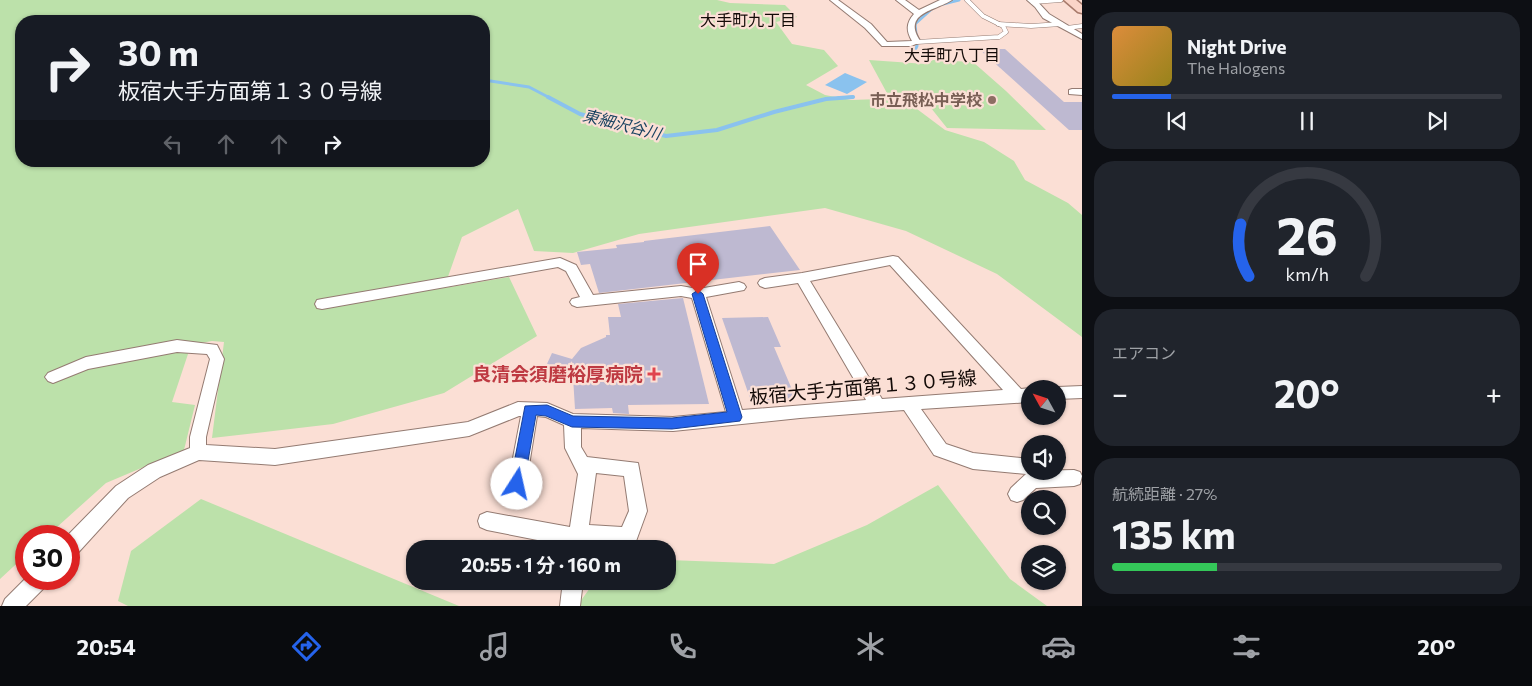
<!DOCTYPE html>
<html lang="ja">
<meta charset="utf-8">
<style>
:root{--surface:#171b24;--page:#20242c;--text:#f1f3f6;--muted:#9ea1a6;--line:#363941;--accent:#2563eb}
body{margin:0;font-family:Commissioner,"Noto Sans JP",sans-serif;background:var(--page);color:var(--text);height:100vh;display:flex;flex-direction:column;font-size:19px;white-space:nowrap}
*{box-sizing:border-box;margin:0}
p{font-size:16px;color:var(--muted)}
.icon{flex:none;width:28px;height:28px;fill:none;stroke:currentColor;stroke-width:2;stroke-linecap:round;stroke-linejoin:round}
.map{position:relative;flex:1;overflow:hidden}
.sheet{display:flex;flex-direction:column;gap:12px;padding:12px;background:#0d0f14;width:450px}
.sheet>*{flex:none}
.banner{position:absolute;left:15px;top:15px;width:475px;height:152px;border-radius:20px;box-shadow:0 1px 4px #0004;background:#171b24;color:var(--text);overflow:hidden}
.needle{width:32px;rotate:310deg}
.tools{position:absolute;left:1021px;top:380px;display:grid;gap:10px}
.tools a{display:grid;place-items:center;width:45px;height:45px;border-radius:50%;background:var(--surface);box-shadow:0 1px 4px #0004;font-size:25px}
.speed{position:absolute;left:15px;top:525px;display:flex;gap:10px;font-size:25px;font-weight:700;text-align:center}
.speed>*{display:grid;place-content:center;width:65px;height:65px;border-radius:50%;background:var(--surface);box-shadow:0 1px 4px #0004;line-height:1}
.speed .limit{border:8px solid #d22;background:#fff;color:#111}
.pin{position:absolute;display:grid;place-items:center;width:42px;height:42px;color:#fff;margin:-51px -21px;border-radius:50% 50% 50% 0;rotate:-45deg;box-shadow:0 0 5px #0007}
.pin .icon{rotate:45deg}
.me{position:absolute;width:55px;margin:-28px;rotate:10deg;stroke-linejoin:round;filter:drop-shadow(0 0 4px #0008)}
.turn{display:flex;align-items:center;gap:18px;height:105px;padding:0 20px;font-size:22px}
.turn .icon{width:65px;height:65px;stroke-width:2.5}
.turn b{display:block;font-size:35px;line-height:42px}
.lanes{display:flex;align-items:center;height:48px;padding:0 20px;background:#0003;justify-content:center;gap:25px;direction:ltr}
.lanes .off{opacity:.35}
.big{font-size:38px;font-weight:700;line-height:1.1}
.sheet .card{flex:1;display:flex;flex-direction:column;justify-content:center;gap:8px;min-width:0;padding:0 18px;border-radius:20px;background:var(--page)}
.sheet .dial{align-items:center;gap:0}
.dial svg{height:130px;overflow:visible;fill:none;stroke:var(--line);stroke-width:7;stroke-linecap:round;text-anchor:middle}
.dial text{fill:var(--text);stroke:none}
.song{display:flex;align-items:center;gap:15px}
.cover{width:60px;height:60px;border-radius:8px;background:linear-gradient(135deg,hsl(30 70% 55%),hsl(50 70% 35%))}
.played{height:5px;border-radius:2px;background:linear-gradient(90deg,var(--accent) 15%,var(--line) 15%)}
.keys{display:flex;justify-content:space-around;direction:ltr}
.heat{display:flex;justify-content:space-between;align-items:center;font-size:28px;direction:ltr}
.charge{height:8px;border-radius:4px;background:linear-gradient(90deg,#34c759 27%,var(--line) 0)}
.trip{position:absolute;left:406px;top:540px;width:270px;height:50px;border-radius:20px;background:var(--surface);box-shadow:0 1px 4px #0004;font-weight:700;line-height:50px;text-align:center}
.tab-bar{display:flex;height:80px;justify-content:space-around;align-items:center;background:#090b0e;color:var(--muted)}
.tab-bar .icon{width:35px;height:35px}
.tab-bar .selected{color:var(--accent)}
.tab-bar b{font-size:22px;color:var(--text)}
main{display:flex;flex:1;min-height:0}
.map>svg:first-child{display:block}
.green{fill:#bce1aa;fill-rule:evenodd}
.water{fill:#8ac2ee}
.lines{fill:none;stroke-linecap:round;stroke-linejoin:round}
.stream-far1{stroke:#8ac2ee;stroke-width:3}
.stream{stroke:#8ac2ee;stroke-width:4}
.building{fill:#beb9d1}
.lane-casing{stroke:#947b72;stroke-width:5}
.street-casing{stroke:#947b72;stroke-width:2}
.primary-casing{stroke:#a77a6b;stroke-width:3}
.lane{stroke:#fff;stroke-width:4}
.street{fill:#fff;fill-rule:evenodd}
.primary{fill:#fad4c7;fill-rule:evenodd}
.route{fill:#2563eb;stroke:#184099}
.education-dot{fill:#8d6e63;stroke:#fbdfd5;stroke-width:2}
.health-dot{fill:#e0444e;stroke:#fbdfd5;stroke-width:2}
.labels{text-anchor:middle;stroke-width:4.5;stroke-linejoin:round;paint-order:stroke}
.far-neighbourhood-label{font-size:16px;fill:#130a07;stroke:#fbdfd5}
.far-education-label{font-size:16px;font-weight:bold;fill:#785e54;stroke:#fbdfd5;text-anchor:end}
.far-water-label{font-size:16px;font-style:italic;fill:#194361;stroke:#fbdfd5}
.health-label{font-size:19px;font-weight:bold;fill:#be3a42;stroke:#fbdfd5;text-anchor:end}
.street-label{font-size:19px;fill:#130a07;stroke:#fbdfd5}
</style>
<main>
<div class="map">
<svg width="1082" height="606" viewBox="0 0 1082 606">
<rect width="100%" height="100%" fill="#fbdfd5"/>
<g class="green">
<path d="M0,0h717l13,3 55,2 12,12 -21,5 16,22 32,6 14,16 -32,19 19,10 26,5 29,-1 33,7 32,24 39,12 30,19 11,19 43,23 14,12v122l-85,-63 -91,-43 -81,-23 -186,26 -66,19 -39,-2 -16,-42 -56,28 -18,51 65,-11 28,59 -93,57 -111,31 -121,14 12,-96 -12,-1 -21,4 -19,57 23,3 -11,45 -78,33 -59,53h-21v19l-26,24zM21,21h463v140h-463z"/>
<path d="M869,60l57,4 7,-4 40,2 33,29 40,39 -99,-2 -20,-25 -39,-8z"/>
<path d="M938,485l72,94 37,27h-470l18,-25h73v-21l106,4 93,-39z"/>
<path d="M201,499l258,107h-331l-10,-5 13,-50z"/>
</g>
<path class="water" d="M845,73l22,9 -20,12 -22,-9z"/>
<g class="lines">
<g class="stream-far1">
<path d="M943,4l16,-4"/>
<path d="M912,57l5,-11 -2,-22 20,-18"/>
<path d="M484,80l45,7 21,11"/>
<path d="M838,98l15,-1"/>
</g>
<path class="stream" d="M548,97l32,17 86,22 51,-6 57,-18 52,-13 27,-2"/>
</g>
<g class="building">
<path d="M979,49h26l59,53h18v28h-13z"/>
<path d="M770,226l30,44 -201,23 -9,-29 -9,1 -4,-13 40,-4 -1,-3 28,-3v-1z"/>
<path d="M683,298l26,106 -81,1 1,9 -16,-1 -1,-5 -37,1 -3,-48 -15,23 -17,-5 12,-26 20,6 9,-11 25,-11v-2h4l-2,-18h13l-3,-13z"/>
<path d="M768,317l13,30h-7l22,52 -45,2 -29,-83z"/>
</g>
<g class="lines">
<defs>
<g id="lane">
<path d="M1033,2l28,-2"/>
<path d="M998,24l33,2 30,-2"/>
<path d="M1067,28l15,-2"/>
<path d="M917,42l82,-5 7,-5 -3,-6 -20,-10 -16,-16"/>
</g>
<g id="street">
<path d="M830,0h8l33,24 16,18 25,-1c-6,-10 -6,-18 2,-27l-18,-14h9l14,10 21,-10h12c-17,11 -51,13 -31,42l-10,4h-29l-17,-18z"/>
<path d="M1027,0h9l13,14 33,20v5l-39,-21 -8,-11z"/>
<path d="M1072,89h10v6l-13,-1v-4z"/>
<path d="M893,256l5,1 123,132 9,-1 1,1 -1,13 -109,7 25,35 27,9 57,6v12l44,-1 6,2 2,4 -2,8 -6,2 -38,2 -13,12 -6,2 -6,-2 -3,-6 3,-6 15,-14 -53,-5 -39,-14 -30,-45 -104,8 -127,13 -92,-3v19l6,10 51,6 9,48 -12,33 -7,2 -41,-3v6h-20l1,-3 -81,-16 -7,-3 -2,-6 2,-6 7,-3 83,15 8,-53 -13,-26 -1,-23 -18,-8 -9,-1 -11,68 -3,6 -6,2 -6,-2 -3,-6 13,-68h-2l-50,20 -194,29 -76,-5 -39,17 -32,21 -52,57 -7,2v-21h-2l49,-50 32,-21 42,-17v-11l20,-78 -3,-5 -30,-2 -89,17 -35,14 -5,-2 -3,-4 3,-4 38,-16 91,-17 40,5 7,14 -18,78v8l69,4 193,-27 50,-20 29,1 26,11 100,3 53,-5 -34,-114 -11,-2 -104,11 -5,-2 -2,-3 2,-3 8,-2 -14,-26 -8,-4 -236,42 -5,-1 -2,-4 2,-4 5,-1 238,-41 16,7 17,30 88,-9 17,3 41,-7 5,2 2,3 -2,3 -38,7 36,113 124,-10 -68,-117 -33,5 -5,-2 -2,-3 2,-3 5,-2 37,-5zM890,265l113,125 -121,9 -72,-118zM596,473l28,3 5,35 -7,16 -33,-2z"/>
<path d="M1082,386v12l-24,1v-10h-6l6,-2z"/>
<path d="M26,578l23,1 -3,7 -20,20h-24l3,-7z"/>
<path d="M563,581h20l-3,25h-20z"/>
</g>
<path id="primary" d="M1064,0h12l6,5v8l-4,-1z"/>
</defs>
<use href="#lane" class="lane-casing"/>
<use href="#street" class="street-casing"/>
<use href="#primary" class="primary-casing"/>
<use href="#lane" class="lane"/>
<use href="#street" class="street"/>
<use href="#primary" class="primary"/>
</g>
<path class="route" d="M698,290l5,4 39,123 -2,4 -68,8 -100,-2 -26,-11 -10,-1 -12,69 -2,5 -5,2 -5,-2 -2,-5 15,-78 22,-1 26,11 99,2 55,-6 -35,-118z"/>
<circle class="education-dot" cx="992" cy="100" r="5"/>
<path class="health-dot" d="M651.5 366.5h5v5h5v5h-5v5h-5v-5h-5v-5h5z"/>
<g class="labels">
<g class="far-neighbourhood-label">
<text x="748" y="26">大手町九丁目</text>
<text x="952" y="61">大手町八丁目</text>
</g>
<g class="far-education-label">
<text x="982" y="106">市立飛松中学校</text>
</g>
<g class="far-water-label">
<text transform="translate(622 124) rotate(14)" y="6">東細沢谷川</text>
</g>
<g class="health-label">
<text x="643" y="381">良清会須磨裕厚病院</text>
</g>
<g class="street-label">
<text transform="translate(863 387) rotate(-5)" y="7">板宿大手方面第１３０号線</text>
</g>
</g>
</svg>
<div class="tools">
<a><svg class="needle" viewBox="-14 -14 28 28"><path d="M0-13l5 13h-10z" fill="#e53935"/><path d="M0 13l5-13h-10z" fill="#9ea1a6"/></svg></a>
<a><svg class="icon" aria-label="sound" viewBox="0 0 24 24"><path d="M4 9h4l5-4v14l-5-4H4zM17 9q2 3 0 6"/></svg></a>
<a><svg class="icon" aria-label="search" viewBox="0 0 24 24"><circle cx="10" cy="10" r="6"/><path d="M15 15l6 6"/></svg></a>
<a><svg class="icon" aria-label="layers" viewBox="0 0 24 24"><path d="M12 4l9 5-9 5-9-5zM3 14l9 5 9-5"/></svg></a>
</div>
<div class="speed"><div class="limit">30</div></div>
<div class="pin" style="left:698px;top:294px;background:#d93025"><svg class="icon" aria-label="arrive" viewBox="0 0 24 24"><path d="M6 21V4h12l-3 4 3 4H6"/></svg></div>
<svg class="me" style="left:517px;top:484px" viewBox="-20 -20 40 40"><circle r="19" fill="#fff"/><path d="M0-13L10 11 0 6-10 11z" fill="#2563eb"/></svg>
<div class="trip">20:55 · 1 分 · 160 m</div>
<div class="banner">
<div class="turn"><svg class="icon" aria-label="right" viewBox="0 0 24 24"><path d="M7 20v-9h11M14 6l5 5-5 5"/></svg><div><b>30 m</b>板宿大手方面第１３０号線</div></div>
<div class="lanes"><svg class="icon off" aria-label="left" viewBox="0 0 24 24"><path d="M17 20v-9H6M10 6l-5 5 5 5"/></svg><svg class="icon off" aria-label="ahead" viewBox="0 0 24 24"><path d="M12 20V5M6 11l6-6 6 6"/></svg><svg class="icon off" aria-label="ahead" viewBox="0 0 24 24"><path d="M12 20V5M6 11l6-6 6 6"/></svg><svg class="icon" aria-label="right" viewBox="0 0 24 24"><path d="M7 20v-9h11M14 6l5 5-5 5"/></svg></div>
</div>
</div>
<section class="sheet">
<div class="card">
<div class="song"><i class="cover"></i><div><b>Night Drive</b><p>The Halogens</p></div></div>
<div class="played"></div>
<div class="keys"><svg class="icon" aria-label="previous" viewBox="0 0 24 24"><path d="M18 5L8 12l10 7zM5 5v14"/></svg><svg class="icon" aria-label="pause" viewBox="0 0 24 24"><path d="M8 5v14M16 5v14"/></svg><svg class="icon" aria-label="next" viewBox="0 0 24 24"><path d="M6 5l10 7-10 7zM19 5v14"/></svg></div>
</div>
<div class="card dial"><svg viewBox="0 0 100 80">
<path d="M14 69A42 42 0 1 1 86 69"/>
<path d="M14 69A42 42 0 0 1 9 37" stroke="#2563eb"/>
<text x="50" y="56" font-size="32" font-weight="700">26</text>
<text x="50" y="72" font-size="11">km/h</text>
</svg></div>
<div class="card"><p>エアコン</p>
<div class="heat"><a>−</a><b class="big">20°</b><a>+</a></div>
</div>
<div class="card"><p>航続距離 · 27%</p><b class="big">135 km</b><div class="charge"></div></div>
</section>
</main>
<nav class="tab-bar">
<b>20:54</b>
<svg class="icon selected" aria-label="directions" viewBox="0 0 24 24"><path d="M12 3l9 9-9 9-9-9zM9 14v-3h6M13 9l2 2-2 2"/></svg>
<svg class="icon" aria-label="music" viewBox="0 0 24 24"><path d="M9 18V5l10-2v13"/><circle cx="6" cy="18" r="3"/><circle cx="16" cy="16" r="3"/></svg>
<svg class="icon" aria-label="phone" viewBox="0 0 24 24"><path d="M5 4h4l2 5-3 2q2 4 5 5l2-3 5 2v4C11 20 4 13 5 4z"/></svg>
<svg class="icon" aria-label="climate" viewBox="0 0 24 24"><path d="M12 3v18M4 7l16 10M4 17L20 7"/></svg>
<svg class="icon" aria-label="car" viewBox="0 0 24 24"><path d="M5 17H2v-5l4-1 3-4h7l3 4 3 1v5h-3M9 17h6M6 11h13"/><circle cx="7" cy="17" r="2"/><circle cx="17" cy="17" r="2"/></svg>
<svg class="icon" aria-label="filters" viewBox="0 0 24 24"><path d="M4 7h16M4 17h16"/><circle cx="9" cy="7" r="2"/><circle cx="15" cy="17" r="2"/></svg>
<b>20°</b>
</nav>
